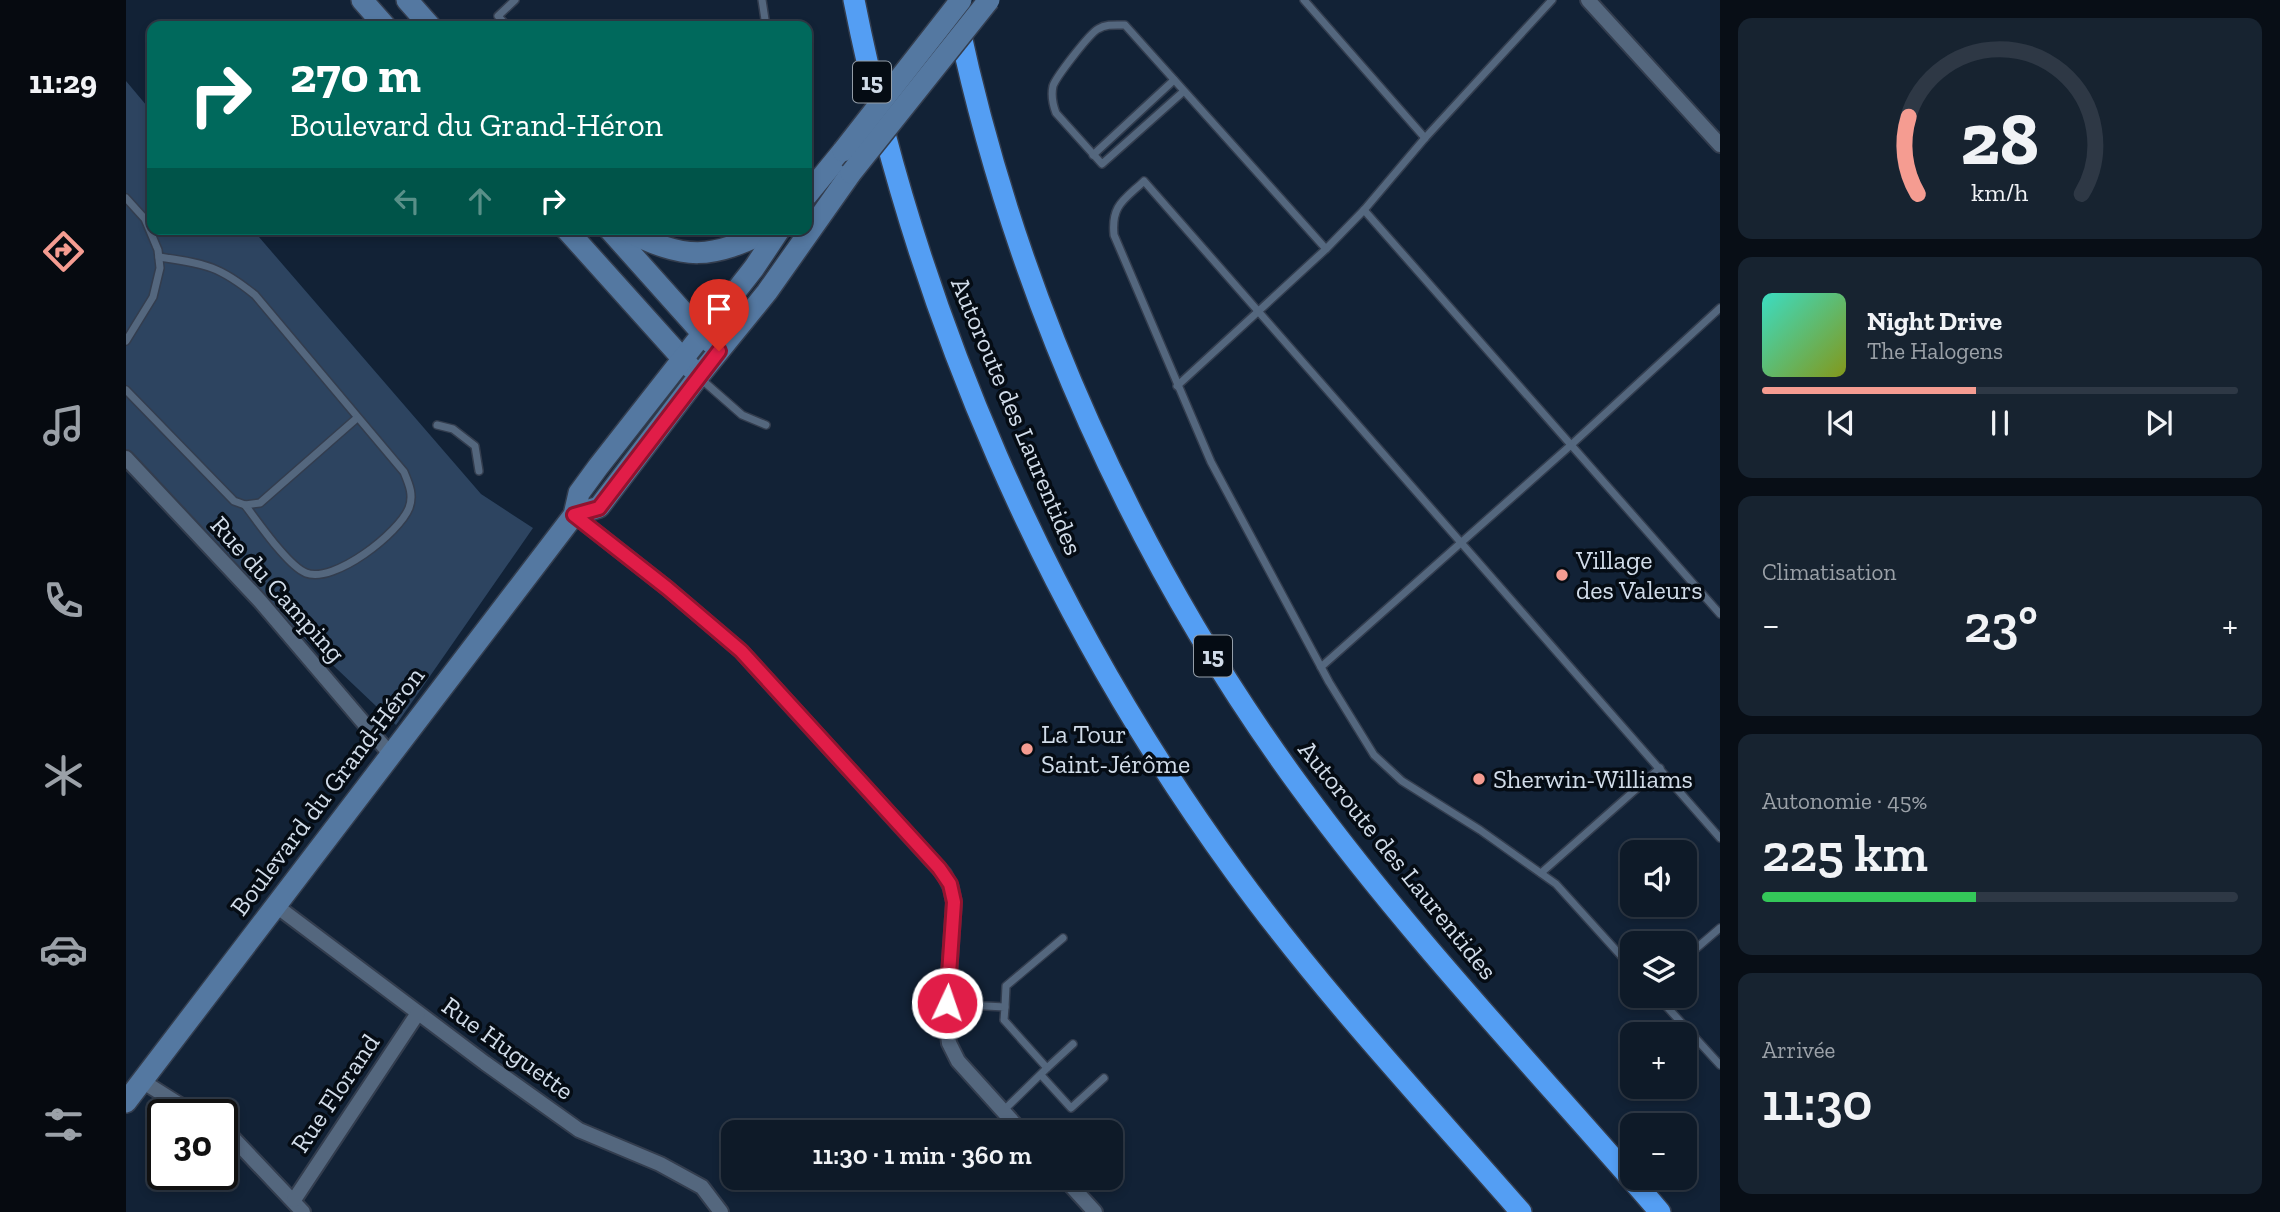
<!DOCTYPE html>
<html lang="fr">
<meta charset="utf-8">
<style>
:root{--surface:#0e1a28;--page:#172330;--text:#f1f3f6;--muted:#9ba1a8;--line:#2e3845;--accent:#f59c91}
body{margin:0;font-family:"Zilla Slab",serif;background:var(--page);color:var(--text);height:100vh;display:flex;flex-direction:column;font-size:26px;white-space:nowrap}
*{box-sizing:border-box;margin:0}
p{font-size:23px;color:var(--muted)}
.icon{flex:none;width:38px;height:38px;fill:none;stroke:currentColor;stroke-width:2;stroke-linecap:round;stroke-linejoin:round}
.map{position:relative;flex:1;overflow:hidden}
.panel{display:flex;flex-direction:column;gap:18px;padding:18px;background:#080e16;width:560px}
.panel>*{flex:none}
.hud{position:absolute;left:21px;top:21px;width:665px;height:214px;border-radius:14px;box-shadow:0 4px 10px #0003,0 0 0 2px var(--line);background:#00695c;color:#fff;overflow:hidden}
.tools{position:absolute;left:1494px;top:840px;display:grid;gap:14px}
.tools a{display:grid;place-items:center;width:77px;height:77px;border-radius:14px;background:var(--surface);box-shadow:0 4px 10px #0003,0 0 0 2px var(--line);font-size:35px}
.speed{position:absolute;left:21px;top:1099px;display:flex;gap:14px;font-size:35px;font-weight:700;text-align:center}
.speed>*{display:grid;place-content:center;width:91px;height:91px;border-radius:50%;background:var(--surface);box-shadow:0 4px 10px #0003,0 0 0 2px var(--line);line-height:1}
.speed .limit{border:4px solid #111;border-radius:10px;background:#fff;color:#111}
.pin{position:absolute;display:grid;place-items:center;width:60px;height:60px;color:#fff;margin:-72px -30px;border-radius:50% 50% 50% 0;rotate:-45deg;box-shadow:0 0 7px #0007}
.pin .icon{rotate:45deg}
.me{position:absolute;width:77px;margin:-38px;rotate:3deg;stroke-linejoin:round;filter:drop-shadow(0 0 5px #0008)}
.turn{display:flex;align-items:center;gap:24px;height:147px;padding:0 28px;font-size:32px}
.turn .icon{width:91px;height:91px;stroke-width:2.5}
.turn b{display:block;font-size:49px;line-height:60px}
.lanes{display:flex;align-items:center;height:66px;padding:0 28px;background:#0003;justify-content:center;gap:35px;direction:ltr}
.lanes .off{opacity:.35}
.big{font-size:52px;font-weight:600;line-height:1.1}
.panel .tile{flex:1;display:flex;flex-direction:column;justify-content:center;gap:10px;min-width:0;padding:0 24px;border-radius:14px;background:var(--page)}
.panel .dial{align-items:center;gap:0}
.dial svg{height:182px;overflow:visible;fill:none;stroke:var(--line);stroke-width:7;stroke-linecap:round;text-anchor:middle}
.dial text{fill:var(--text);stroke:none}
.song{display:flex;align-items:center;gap:21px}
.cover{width:84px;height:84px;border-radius:10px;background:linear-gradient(135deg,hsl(170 70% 55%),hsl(70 70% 35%))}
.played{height:7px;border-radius:4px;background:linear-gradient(90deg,var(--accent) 45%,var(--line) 45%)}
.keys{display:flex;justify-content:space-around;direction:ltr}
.heat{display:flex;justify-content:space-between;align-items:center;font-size:38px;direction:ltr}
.charge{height:10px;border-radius:5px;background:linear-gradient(90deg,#34c759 45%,var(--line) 0)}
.trip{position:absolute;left:595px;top:1120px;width:402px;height:70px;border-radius:14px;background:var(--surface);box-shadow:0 4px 10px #0003,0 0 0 2px var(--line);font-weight:600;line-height:70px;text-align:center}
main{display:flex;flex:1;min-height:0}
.tab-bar{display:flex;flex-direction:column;width:126px;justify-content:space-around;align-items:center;background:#060a10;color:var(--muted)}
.tab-bar .icon{width:49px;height:49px}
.tab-bar .active{color:var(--accent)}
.tab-bar b{font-size:32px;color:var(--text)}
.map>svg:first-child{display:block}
.green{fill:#2d4460}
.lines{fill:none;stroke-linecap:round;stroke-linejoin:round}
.lane-casing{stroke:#333d4e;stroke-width:10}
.street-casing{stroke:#333d4e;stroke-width:18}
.secondary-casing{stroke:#333d4e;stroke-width:24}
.highway-casing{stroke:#333d4e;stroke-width:24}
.lane{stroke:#54677e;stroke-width:7}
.street{stroke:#54677e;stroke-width:14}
.secondary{stroke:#5478a1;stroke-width:21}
.highway{stroke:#549ef3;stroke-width:21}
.secondary-bridge-casing{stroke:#333d4e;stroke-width:24;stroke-linecap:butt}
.secondary-bridge{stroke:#5478a1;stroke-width:21}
.route-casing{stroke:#92132f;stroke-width:18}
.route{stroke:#e11d48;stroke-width:12}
.poi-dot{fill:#f59c91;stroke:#050c14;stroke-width:2.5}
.labels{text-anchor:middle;stroke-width:7;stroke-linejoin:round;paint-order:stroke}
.shield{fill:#050c14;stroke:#949ea9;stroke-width:2}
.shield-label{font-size:24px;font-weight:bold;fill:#d1dce9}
.street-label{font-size:26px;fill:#d1dce9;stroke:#050c14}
.poi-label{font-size:26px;fill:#d1dce9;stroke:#050c14;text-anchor:start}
</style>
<main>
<nav class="tab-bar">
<b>11:29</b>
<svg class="icon active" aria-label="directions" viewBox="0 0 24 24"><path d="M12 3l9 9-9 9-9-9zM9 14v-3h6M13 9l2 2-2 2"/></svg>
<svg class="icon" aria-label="music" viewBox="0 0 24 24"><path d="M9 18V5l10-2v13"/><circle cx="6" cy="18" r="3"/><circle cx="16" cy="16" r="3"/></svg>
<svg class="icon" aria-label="phone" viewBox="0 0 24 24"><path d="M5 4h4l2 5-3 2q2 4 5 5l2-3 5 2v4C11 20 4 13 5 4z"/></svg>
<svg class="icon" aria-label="climate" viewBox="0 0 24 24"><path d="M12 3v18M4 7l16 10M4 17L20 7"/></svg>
<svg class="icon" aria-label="car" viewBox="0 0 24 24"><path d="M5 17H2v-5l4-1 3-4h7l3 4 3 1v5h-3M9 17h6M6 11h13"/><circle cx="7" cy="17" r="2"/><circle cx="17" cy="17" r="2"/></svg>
<svg class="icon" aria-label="filters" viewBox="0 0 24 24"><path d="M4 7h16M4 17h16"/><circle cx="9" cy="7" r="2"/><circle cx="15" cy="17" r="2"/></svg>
</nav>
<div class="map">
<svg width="1594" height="1212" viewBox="0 0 1594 1212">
<rect width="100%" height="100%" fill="#122236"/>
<path class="green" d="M0,81l26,31v117h100l229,265 52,34 -137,197 -270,-256z"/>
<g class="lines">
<defs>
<g id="lane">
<path d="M636,0l4,26"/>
<path d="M1178,0l121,138"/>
<path d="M381,26l-9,-10 17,-16"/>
<path d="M1058,91l-82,73 -46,-51c-3,-8 -5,-18 -3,-27 3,-9 36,-52 45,-57 8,-5 17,-4 27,-4l201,224"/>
<path d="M967,155l81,-75"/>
<path d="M0,198l19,21 13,31 2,18 -7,29 -27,44"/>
<path d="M1238,210l356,404"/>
<path d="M33,257c46,7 59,8 96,38l149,177c5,12 10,23 5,36 -10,25 -75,76 -103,65 -18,-7 -48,-51 -61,-68"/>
<path d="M575,379l41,36 24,10"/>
<path d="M1051,386l149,-137 38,-39 61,-72 127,-138"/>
<path d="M0,390l108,111 11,4 15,-2 97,-85"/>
<path d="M311,425l16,4 22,17 4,25"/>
<path d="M1195,667l250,-222 149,-137"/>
<path d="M1415,873l119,-105"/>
<path d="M1559,958l35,-30"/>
<path d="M1507,969l-77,-85 -76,-54 -78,-49 -28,-26 -45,-73 -118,-220 -97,-227c-3,-30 10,-35 30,-54l576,657"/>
<path d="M1531,996l63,69"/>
<path d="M821,1004l58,3 -1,13 43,48 -44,43"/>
<path d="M879,1007l1,-21 57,-48"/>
<path d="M921,1068l26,-24"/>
<path d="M915,1075l30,33 33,-30"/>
</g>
<g id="street">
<path d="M1462,0l132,145"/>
<path d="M0,458l134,143 131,154"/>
<path d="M448,515l93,73 74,63 203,223 7,14 3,14 -8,118 3,23 9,18 64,71"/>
<path d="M149,905l210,158 94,67 81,34 42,23 19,25"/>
<path d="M16,1081l54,34"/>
<path d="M96,1131l12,8 69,73"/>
<path d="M938,1178l31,34"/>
<path d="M168,1200l124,-187"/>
</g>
<g id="secondary">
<path d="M236,0l23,26"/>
<path d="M281,0l23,26"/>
<path d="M681,195l36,-44"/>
<path d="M440,229l124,138"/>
<path d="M483,229l101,113"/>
<path d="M497,229c64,32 86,31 149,0"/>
<path d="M448,515l25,-8 99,-130 69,-85 84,-119"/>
<path d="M0,1102l448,-587 5,-22 19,-26 156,-199 26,-39"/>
</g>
<g id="highway">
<path d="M728,0c62,313 193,614 381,872 87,120 189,229 286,340"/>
<path d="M832,22c58,273 177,540 343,766 109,149 238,284 359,424"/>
</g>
</defs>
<use href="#lane" class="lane-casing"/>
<use href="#street" class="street-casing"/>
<use href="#secondary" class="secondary-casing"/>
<use href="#highway" class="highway-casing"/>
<use href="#lane" class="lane"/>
<use href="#street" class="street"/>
<use href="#secondary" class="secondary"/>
<use href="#highway" class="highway"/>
<defs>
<g id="secondary-bridge">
<path d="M717,151l118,-151"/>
<path d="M725,173l138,-173"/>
</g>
</defs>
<use href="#secondary-bridge" class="secondary-bridge-casing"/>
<use href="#secondary-bridge" class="secondary-bridge"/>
</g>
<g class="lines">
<defs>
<path id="route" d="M593,351l-120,157 -25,7 93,73 74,63 198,217 11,16 4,18 -7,101"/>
</defs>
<use href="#route" class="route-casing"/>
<use href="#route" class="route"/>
</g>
<g class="poi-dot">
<circle cx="1436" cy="575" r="7"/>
<circle cx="901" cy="749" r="7"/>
<circle cx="1353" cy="779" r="7"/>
</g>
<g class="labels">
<g class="shield">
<rect x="727" y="61.5" width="38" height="41" rx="5"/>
<rect x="1068" y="635.5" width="38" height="41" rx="5"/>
</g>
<g class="shield-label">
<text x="746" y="90">15</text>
<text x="1087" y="664">15</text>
</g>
<g class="street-label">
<text transform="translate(891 416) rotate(67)" y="9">Autoroute des Laurentides</text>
<text transform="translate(152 589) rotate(48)" y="9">Rue du Camping</text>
<text transform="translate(201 791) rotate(-53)" y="9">Boulevard du Grand-Héron</text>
<text transform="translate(1272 860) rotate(51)" y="9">Autoroute des Laurentides</text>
<text transform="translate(382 1048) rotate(36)" y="9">Rue Huguette</text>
<text transform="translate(209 1093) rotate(-56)" y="9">Rue Florand</text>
</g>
<g class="poi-label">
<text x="1450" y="569">Village<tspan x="1450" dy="30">des Valeurs</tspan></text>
<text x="915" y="743">La Tour<tspan x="915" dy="30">Saint-Jérôme</tspan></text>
<text x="1367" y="788">Sherwin-Williams</text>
</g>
</g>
</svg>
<div class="tools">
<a><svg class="icon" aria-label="sound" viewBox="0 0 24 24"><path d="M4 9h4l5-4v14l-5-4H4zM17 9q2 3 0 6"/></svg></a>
<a><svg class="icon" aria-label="layers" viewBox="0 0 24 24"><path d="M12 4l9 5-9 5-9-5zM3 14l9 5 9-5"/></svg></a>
<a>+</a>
<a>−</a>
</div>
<div class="speed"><div class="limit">30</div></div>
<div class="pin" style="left:593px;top:351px;background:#d93025"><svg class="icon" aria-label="arrive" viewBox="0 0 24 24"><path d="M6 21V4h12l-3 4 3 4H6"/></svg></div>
<svg class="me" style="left:821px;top:1003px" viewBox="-20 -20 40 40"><circle r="17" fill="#e11d48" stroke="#fff" stroke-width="3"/><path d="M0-11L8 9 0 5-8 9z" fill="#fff"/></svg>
<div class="trip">11:30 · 1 min · 360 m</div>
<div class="hud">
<div class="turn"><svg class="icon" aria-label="right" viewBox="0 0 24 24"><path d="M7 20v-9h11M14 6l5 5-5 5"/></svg><div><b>270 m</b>Boulevard du Grand-Héron</div></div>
<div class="lanes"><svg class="icon off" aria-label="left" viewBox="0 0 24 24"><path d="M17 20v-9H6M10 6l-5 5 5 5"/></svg><svg class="icon off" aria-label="ahead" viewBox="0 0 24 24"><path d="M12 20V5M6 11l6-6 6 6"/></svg><svg class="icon" aria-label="right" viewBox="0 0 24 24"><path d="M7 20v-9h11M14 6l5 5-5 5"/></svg></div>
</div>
</div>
<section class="panel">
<div class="tile dial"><svg viewBox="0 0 100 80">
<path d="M14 69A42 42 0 1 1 86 69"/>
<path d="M14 69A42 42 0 0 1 10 35" stroke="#f59c91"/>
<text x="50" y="56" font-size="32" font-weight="700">28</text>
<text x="50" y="72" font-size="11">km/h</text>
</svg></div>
<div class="tile">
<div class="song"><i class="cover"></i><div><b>Night Drive</b><p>The Halogens</p></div></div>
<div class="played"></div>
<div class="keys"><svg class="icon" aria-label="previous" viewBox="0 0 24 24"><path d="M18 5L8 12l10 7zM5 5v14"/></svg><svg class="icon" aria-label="pause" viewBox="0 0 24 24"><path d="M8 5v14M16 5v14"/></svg><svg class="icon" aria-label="next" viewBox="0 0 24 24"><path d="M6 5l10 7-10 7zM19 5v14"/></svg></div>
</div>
<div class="tile"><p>Climatisation</p>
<div class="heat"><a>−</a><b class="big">23°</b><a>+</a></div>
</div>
<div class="tile"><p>Autonomie · 45%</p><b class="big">225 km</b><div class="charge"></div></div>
<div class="tile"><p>Arrivée</p><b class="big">11:30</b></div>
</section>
</main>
